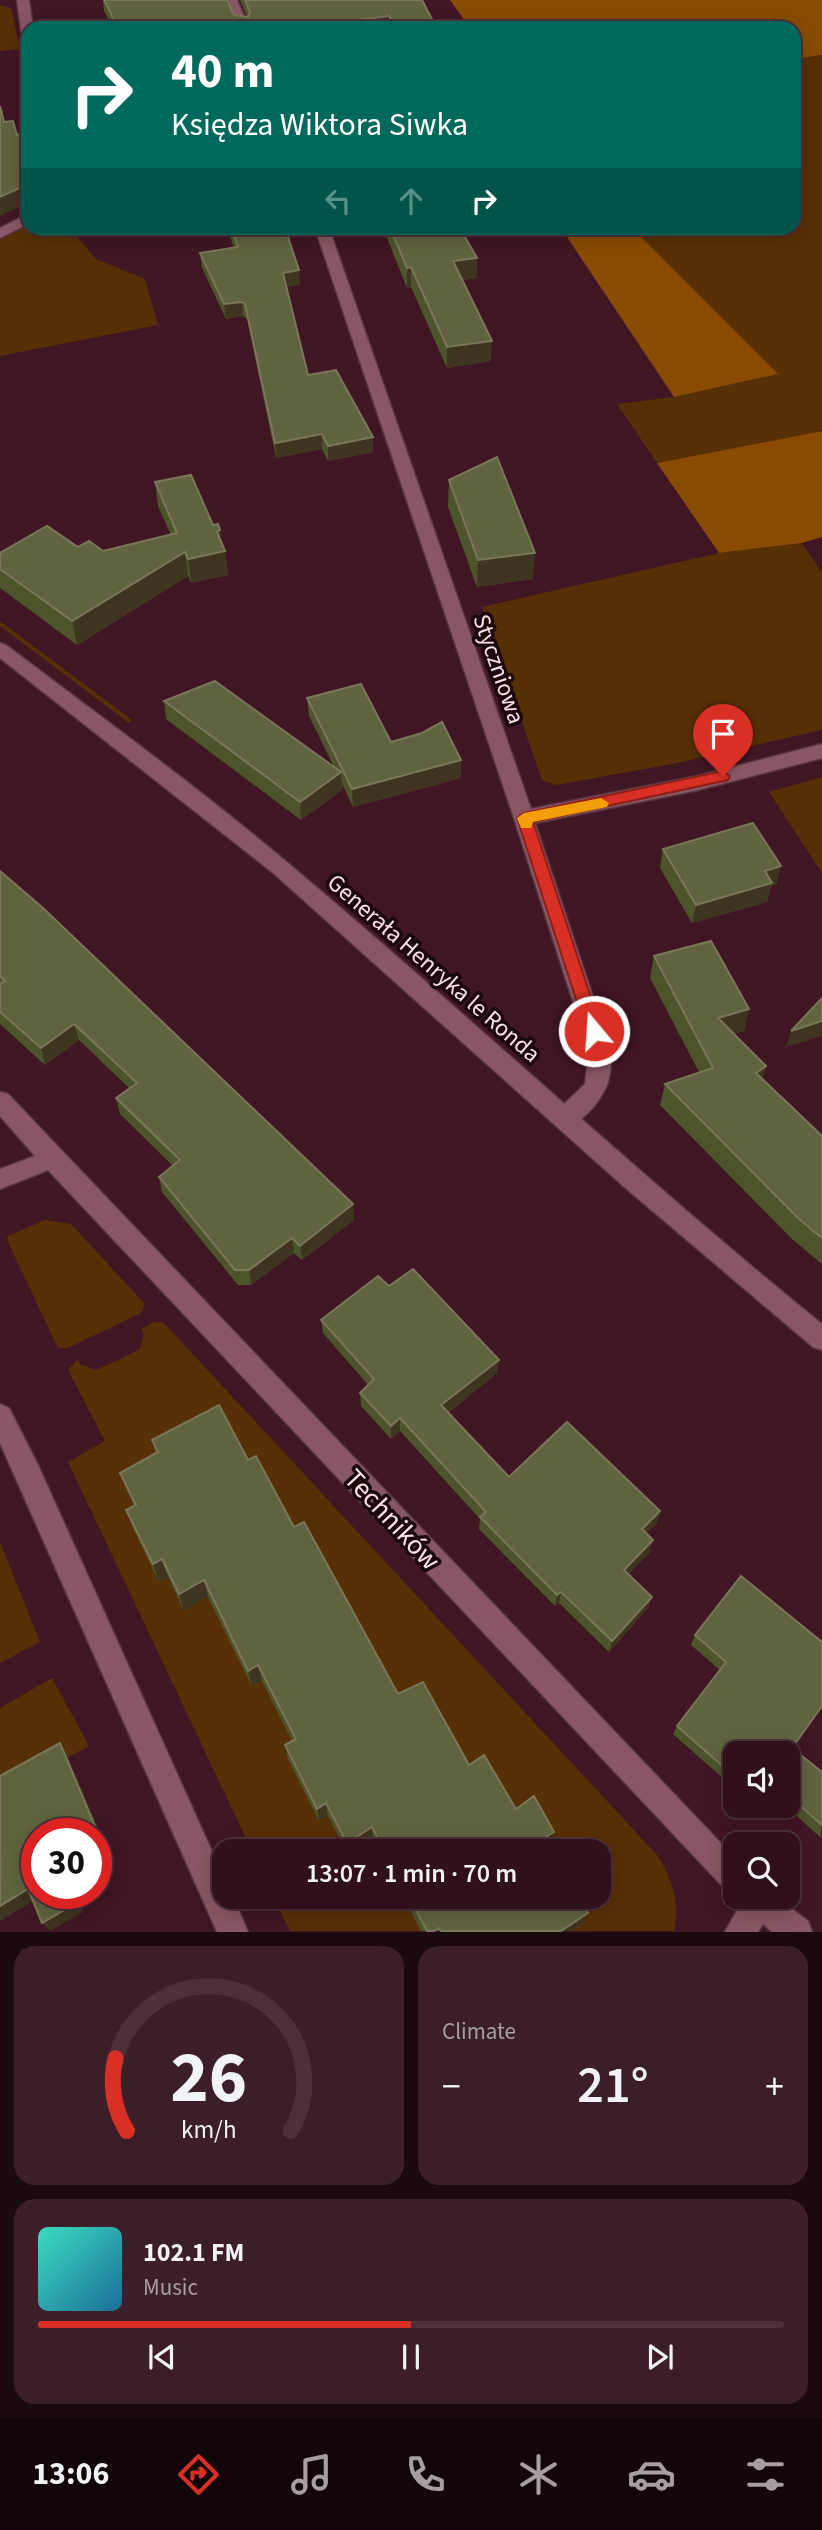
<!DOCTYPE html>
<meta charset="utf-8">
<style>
:root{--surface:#30101b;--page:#3c1e28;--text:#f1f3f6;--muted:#a89da3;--line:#4b303a;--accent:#d93025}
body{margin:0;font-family:"Source Sans 3",sans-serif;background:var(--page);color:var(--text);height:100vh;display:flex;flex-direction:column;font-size:26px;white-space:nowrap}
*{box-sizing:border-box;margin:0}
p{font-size:23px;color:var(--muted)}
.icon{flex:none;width:38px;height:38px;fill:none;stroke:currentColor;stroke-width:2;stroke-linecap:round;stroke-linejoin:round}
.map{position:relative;height:1932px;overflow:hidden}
.details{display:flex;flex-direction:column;gap:14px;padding:14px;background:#1a090f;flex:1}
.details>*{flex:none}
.top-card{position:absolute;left:21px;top:21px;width:780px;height:214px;border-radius:21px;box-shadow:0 4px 18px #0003,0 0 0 2px var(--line);background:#00695c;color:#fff;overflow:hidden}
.tools{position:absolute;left:723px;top:1741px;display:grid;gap:14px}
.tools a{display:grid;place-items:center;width:77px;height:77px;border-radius:14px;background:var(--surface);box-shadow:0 4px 18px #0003,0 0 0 2px var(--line);font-size:35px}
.speed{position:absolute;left:21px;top:1818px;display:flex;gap:14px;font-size:35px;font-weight:700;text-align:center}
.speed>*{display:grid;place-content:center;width:91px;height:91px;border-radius:50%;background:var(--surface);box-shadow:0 4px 18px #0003,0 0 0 2px var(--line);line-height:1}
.speed .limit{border:10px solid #d22;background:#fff;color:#111}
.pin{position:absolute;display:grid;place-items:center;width:60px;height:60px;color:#fff;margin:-72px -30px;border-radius:50% 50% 50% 0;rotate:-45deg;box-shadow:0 0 7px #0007}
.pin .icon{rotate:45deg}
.me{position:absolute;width:77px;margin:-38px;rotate:342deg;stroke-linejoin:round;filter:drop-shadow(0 0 5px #0008)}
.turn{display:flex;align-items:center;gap:24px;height:147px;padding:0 35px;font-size:32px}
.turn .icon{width:91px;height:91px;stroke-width:2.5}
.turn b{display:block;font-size:49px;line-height:60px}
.lanes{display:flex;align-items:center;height:66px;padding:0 35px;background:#0003;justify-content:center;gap:35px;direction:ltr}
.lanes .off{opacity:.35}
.big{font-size:52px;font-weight:600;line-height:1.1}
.details .tile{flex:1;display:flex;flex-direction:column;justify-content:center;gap:10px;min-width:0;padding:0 24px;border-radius:21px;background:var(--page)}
.details .dial{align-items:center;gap:0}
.dial svg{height:182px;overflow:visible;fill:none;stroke:var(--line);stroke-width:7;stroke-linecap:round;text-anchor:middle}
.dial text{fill:var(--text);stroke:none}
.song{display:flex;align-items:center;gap:21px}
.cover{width:84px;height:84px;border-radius:10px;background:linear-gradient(135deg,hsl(170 70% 55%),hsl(200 70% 35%))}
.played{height:7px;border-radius:4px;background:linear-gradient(90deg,var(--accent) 50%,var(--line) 50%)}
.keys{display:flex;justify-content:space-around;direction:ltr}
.heat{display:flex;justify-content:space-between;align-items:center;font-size:38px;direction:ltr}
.details .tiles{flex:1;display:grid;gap:14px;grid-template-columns:1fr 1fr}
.tile:last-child{grid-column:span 2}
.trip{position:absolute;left:212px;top:1839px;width:399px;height:70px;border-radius:21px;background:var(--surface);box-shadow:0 4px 18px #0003,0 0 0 2px var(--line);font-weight:600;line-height:70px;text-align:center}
.tabs{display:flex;height:112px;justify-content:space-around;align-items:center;background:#13060b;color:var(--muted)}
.tabs .icon{width:49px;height:49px}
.tabs .on{color:var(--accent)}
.tabs b{font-size:32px;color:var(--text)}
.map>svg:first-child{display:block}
.green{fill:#572f05}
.forest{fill:#894b02}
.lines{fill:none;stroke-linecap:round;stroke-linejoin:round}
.lane-casing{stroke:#593642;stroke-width:3}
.street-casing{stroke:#593642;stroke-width:3}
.secondary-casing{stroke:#593642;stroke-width:3}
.lane{fill:#885664;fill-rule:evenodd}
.street{fill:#885664;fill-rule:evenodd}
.secondary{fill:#885664;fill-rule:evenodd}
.wall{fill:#4c542a}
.shaded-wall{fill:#3f341f}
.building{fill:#60633f;stroke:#797659;stroke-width:2}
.route{fill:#d93025;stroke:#8d1f18;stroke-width:2}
.slow{fill:#f59e0b}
.labels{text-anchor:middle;stroke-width:7;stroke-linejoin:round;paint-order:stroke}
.street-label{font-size:24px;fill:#ffe0e8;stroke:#1b080e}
.near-street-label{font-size:28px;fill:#ffe0e8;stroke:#1b080e}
</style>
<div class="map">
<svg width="822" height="1932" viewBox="0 0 822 1932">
<rect width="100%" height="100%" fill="#401524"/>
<g class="green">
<path d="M0,5l11,3 9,41 -20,2z"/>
<path d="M822,55v376l-165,32 -40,-59 57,-7 103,-23 -145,-146h162l1,-169z"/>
<path d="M28,225v3h60l-10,10 18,21 49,20 13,46 -158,31v-117z"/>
<path d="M802,543l20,30v157l-150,34 -116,21 -14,-5 -60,-173 237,-54z"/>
<path d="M0,621l132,99 -3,3 -129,-97z"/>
<path d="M822,777v96l-53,-81z"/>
<path d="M45,1220l26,4 74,80 -4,9 -73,35h-10l-51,-108 1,-4z"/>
<path d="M155,1322l9,1 494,533c15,25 22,47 16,75h-384l-17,-34h325v-45l-346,-1 -184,-389 37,-21 -37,-71 10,-11 2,5 16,6 43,-20 5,-15 -3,-6z"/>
<path d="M0,1542l40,100 -40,21z"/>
<path d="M52,1678l37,68 -89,47v-85z"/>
</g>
<g class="forest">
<path d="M450,0h372v55l-27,4 -1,-31h-324z"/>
<path d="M561,228h71l146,146 -104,23z"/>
<path d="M822,431v106l-20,6 -83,10 -62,-90z"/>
</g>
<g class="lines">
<defs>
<g id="lane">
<path d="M17,0h12l4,28h-5v13l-6,-4z"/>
<path d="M28,214v10l-28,14v-10z"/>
</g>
<g id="street">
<path d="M225,0h12l12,28h-12z"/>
<path d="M315,228h14l202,581 167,-33 124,-32v14l-124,32 -163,33 76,228c0,11 0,23 -4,34 -7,17 -30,47 -50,40l-3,-7 3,-7 28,-27 4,-33 -75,-233z"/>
<path d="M0,1092l8,2 727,764v36l-10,-5 -677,-719 -48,19v-20l35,-13 -35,-40z"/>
<path d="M0,1404l9,4 29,57 186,413v19h9l15,35h-31l-217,-489z"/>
<path d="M737,1897h39l32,24 4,11h-40l-9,-8 -5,8h-33l15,-27z"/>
</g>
<path id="secondary" d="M0,643l6,2c95,72 192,142 283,219 180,151 350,312 533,460v26l-9,-3 -191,-162 -350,-313 -272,-214z"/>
</defs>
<use href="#lane" class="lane-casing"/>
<use href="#street" class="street-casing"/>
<use href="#secondary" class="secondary-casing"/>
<use href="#lane" class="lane"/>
<use href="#street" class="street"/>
<use href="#secondary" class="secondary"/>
</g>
<g class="wall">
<path d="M103,0h124l7,15 13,2 -7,-17h182l13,28h-322l-9,-17z"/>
<path d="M227,228h58l15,57 -13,2 21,88 65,62v15l-45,9 -6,-12 -46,9 -29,-139 -4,-3 -17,3 -24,-51 -2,-15 34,-5z"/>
<path d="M383,228h77l17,50 -15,2 29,81 -44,7 -36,-81 -4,1z"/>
<path d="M449,480l84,99 -56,8 -29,-80z"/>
<path d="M155,482l65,48 2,14 3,7 3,24 -37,8 -3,-7 -111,69 -77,-57v-35l78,-6 25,4 68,-16 -13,-29z"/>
<path d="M307,698l84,44 70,36 -108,29 -11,-23v6l-41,30 -135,-101 -2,-18 169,64 -24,-49z"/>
<path d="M663,849l114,35 -6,2 -4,16 -75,21 -32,-55z"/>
<path d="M0,871l353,333 1,16 -52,40 -8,-7 -43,32h-13l-76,-93 -3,-15 14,-11 -53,-52 -4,-16 13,-10 -50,-48 -34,25 -45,-41z"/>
<path d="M654,956l95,53 -5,22 -11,3 33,32 -4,13 60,57v128l-30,-25 -132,-134 5,-21 34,-12 -49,-94z"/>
<path d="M321,1320l176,53 -49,40 61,64 151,34 -3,12 -11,10 4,19 -22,22 20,34 -39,44 -50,-49 -4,3 -76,-77 1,-10 -80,-88 -9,8 -30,-33 -1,-13 8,-8 -45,-52z"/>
<path d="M152,1440l96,20 46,67 104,167 118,115 38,23 -4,13 4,7h-174l-7,-13 -19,13h-7l-19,-36 -9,5 -31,-62 -3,-14 7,-4 -30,-60 -10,6 -44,-90 -24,14 -16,-34 -9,5 -26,-54 -7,-18 8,-4 -7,-15 -7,-18 36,-19z"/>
<path d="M741,1576l52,172 29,24 -1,66 -35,-32h2v-52h-53v35l-62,-55 4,-8 43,-56 -29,-25 4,-10z"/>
<path d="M403,1897h176l4,27 -11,7h-151z"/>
</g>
<g class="shaded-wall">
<path d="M389,16l1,12h-95z"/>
<path d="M435,25v3h-24z"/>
<path d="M28,184v19l-28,13v-19z"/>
<path d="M477,258v20l-24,3v-20z"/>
<path d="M411,267v20l-4,1v-20z"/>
<path d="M299,270l1,15 -16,3 -1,-15z"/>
<path d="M242,302l1,14 -17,3 -2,-15z"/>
<path d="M492,341l-1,20 -44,7v-21z"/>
<path d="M322,434v15l-46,9 -1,-15z"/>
<path d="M373,437v15l-45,9v-15z"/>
<path d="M220,530l3,22 2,-1 3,24 -37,8 -3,-24z"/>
<path d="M185,552l3,24 -111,69 -5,-24z"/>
<path d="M535,553l-2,26 -56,8 1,-27z"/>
<path d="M461,760v18l-108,29 -1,-18z"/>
<path d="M341,772l1,18 -41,30 -1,-18z"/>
<path d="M781,866l-4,18 -6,2 -4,16 -75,21 4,-18 69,-34z"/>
<path d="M749,1009l-5,22 -31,9 5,-22z"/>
<path d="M822,1021v15l-36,11 5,-16z"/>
<path d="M74,1024l5,16 -34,25 -4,-17z"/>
<path d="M766,1066l-6,21 -4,-14z"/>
<path d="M353,1204l1,16 -52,40 -2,-14z"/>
<path d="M292,1238l2,15 -43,32 -2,-15z"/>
<path d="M499,1360l-2,13 -56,45v-13z"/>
<path d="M400,1418v13l-9,8v-13z"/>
<path d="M660,1511l-3,12 -18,18 3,-12z"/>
<path d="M653,1540l-3,12 -30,30 4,-12z"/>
<path d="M162,1559l6,18 -9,5 -6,-18z"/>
<path d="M204,1580l4,17 -24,14 -5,-17z"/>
<path d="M561,1592l-2,11 -4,3 2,-11z"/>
<path d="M652,1597l-4,11 -39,44 3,-11z"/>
<path d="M258,1665l4,16 -10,6 -4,-16z"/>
<path d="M60,1743l7,12 43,101 -14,8v-15z"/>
<path d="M326,1803l2,13 -9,5 -2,-12z"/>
<path d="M372,1827l1,12 -19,13h-6l-1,-9z"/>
<path d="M554,1832l-3,12 -9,6 4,-13z"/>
<path d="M28,1889l9,10 -37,22v-15z"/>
<path d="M72,1894h4l7,18 -33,19 -8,-8z"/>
<path d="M588,1913l-5,11 -11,7h-11z"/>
</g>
<g class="building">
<path d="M104,0h123l7,15 14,2 2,-4 -5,-13h177l13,25 -24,3h-15l-7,-12 -94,12h-177z"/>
<path d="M0,106l4,16 9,-1 4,14 4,-1 7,37v13l-28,13z"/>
<path d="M231,228h54l14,42 -16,3 25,102 28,-5 37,67 -45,9 -6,-12 -47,9 -30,-139 -3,-2 -18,2 -24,-51 38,-6z"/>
<path d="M390,228h70l17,30 -24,3 39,80 -45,6 -36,-80 -4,1z"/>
<path d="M497,457l38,96 -57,7 -29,-80z"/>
<path d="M191,475l22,50 5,-1 2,6 -3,2 8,19 -37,8 -3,-7 -113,69 -72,-52v-16l47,-27 31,21 11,-6 14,10 74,-18 -22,-51z"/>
<path d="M215,681l126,91 -41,30 -136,-101z"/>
<path d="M361,684l30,58 31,-9 20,-11 19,38 -109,29 -45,-91z"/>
<path d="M753,823l28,43 -16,5 7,12 -76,22 -33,-56z"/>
<path d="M0,871l43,37 310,296 -53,42 -8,-8 -43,32h-14l-76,-93 21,-17 -64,-62 21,-15 -63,-59 -33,24 -41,-36v-28l5,-3 -5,-5z"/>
<path d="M711,941l38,68 -31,9 48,48 -10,7 66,63v102l-23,-19 -134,-135 48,-16 -59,-112z"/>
<path d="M822,998v23l-31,10z"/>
<path d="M413,1269l86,91 -58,45 68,72 58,-55 93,89 -18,18 11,11 -29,30 28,27 -40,44 -51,-49 -4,3 -77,-78 6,-5 -86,-94 -9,8 -31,-33 14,-14 -53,-59 57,-44 11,10z"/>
<path d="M219,1405l29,55 8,-4 38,71 10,-5 94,172 25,-12 46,83 15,-10 32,54 18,-13 20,36 -8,5 8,15h-169l-13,-25 -25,16 -21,-40 -9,6 -32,-64 11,-6 -38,-74 -10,6 -44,-91 -25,14 -17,-35 -9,5 -27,-54 10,-5 -16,-32 38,-21 -6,-12z"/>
<path d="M741,1576l81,66v64l-30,42 30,24v53l-34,-30v-41h-53v23l-58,-51 49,-64 -31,-27z"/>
<path d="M60,1743l43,102 -7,4v-15h-59v60h35l4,9 -34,20 -14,-34 -28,17v-130z"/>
<path d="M409,1897h170l9,16 -27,18h-120l-2,-3 -5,3h-7z"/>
</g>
<path class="route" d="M723,771l7,5 -2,4 -195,42 69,209 -2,5h-12l-71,-218 7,-5z"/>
<path class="slow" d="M601,798l8,5 -2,4 -74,15 -2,6h-10l-4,-10 7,-5z"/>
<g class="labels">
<g class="street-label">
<text transform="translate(499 669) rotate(71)" y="8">Styczniowa</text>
<text transform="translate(434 968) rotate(41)" y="8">Generała Henryka le Ronda</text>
</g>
<g class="near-street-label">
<text transform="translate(393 1519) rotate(47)" y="10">Techników</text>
</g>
</g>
</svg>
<div class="tools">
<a><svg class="icon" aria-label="sound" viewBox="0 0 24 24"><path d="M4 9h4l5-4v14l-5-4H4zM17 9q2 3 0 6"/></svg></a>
<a><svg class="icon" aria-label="search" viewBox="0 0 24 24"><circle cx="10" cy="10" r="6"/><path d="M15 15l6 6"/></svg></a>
</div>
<div class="speed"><div class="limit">30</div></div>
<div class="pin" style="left:723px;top:776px;background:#d93025"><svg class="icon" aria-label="arrive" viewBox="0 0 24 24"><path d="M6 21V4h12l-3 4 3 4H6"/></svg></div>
<svg class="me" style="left:594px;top:1031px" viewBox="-20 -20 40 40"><circle r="17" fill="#d93025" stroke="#fff" stroke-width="3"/><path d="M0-11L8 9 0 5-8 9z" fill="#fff"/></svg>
<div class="trip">13:07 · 1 min · 70 m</div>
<div class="top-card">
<div class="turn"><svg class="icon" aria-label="right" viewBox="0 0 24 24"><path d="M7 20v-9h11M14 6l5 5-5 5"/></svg><div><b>40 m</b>Księdza Wiktora Siwka</div></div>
<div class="lanes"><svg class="icon off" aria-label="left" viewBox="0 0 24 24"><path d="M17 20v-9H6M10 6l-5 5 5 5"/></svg><svg class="icon off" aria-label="ahead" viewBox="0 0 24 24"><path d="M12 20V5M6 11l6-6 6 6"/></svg><svg class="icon" aria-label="right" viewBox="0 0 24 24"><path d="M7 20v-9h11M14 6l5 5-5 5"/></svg></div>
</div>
</div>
<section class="details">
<div class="tiles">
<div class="tile dial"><svg viewBox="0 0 100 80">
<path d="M14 69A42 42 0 1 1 86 69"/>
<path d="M14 69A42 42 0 0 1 9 37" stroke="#d93025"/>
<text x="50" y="56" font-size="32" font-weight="700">26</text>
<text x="50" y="72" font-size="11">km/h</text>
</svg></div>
<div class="tile"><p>Climate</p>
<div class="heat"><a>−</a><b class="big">21°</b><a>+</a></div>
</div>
<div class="tile">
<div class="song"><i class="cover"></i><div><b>102.1 FM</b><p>Music</p></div></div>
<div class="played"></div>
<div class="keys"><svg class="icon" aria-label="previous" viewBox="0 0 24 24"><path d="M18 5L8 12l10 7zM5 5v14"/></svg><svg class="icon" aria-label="pause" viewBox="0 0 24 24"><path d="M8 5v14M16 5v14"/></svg><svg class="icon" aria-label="next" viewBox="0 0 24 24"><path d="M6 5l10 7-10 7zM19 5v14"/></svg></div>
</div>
</div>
</section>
<nav class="tabs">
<b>13:06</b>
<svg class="icon on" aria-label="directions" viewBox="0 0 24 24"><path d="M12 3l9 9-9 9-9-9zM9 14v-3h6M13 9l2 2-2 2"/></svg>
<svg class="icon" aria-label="music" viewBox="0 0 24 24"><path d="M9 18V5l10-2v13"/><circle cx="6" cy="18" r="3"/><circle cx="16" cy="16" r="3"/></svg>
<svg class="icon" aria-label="phone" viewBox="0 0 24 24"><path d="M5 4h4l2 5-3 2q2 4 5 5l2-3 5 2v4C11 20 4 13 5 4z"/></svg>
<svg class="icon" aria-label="climate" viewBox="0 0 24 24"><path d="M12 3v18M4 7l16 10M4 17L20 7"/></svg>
<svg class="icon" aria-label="car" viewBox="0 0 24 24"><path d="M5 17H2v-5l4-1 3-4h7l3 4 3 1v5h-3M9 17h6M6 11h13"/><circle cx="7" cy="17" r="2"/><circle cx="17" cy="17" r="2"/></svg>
<svg class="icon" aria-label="filters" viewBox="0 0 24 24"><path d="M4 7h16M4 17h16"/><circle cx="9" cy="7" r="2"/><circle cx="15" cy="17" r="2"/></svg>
</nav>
